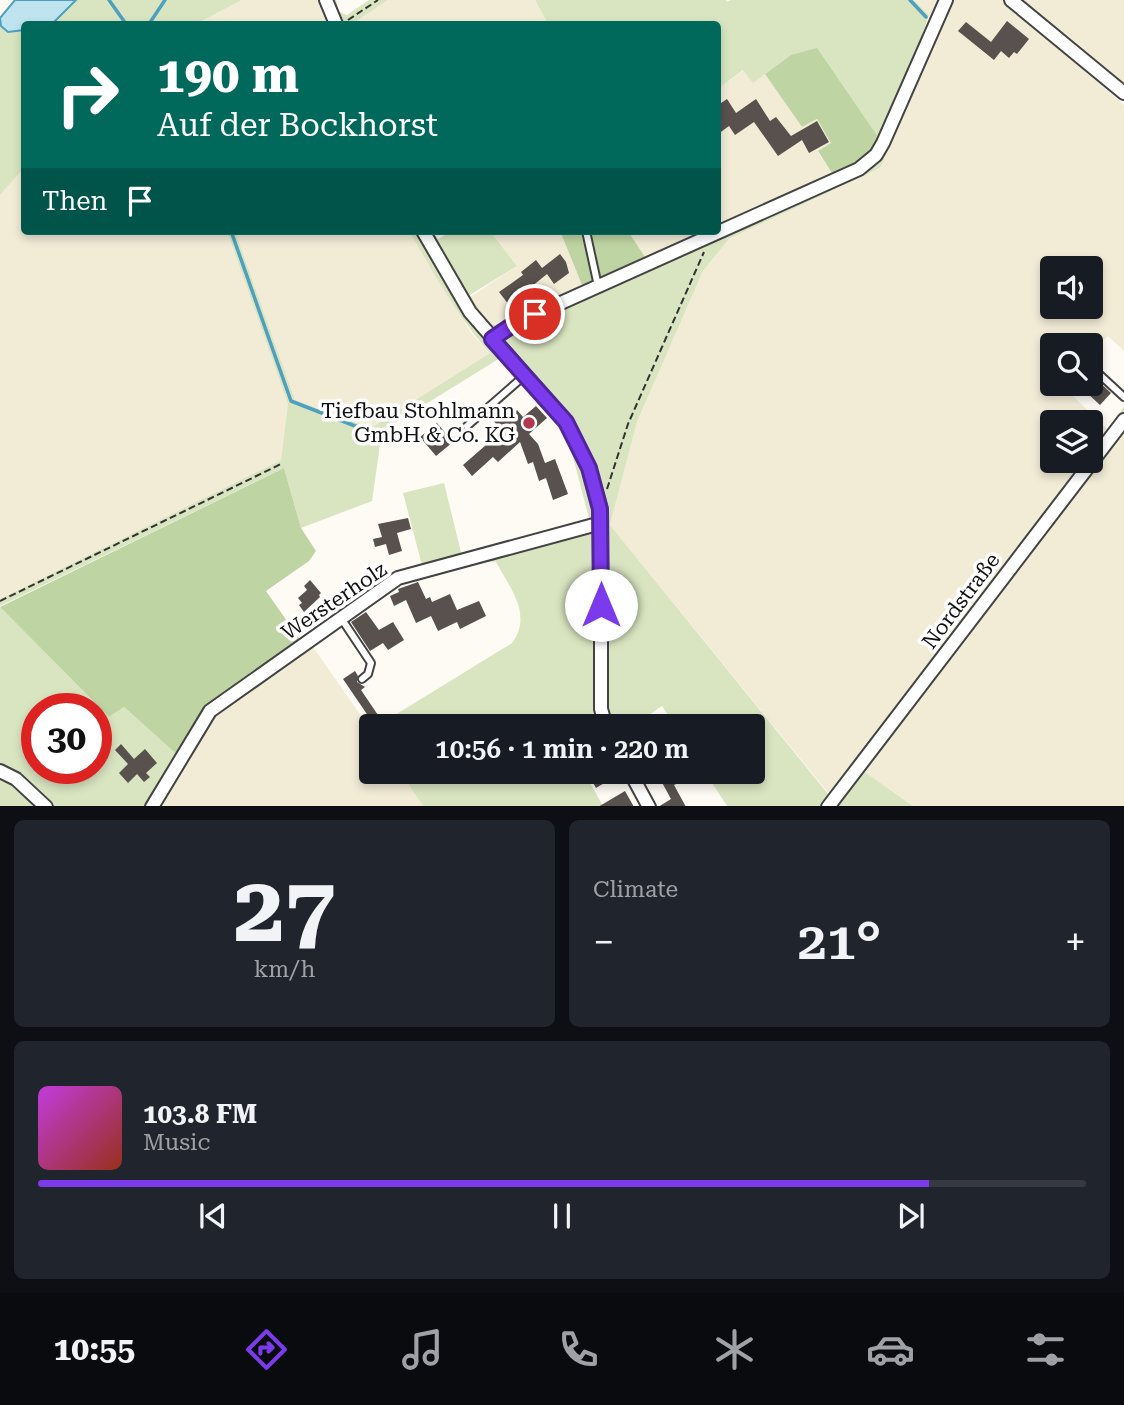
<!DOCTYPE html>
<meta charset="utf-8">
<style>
:root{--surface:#171b24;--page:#20242c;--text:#f1f3f6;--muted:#9ea1a6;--line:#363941;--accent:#7c3aed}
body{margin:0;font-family:"Roboto Serif",serif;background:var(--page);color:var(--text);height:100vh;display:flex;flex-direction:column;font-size:26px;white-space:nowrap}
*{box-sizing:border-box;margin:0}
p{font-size:23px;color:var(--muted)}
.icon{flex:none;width:38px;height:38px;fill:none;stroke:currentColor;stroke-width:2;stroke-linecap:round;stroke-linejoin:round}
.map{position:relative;height:806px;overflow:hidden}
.panel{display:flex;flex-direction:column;gap:14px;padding:14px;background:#0d0f14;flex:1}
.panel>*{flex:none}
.hud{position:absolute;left:21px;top:21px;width:700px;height:214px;border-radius:7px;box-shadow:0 4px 10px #0003;background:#00695c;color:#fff;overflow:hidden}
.tools{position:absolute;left:1040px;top:256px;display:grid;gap:14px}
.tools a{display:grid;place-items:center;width:63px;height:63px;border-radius:7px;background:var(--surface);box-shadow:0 4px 10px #0003;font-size:35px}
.speed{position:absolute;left:21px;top:693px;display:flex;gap:14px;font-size:35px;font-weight:700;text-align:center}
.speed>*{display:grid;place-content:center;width:91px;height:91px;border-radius:50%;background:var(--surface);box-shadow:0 4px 10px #0003;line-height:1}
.speed .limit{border:10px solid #d22;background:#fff;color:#111}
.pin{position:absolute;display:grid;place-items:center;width:60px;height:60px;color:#fff;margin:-30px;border:4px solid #fff;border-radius:50%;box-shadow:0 2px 7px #0007}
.me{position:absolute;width:77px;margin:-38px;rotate:0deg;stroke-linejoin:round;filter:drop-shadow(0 0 5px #0008)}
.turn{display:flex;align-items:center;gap:24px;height:147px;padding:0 21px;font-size:32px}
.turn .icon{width:91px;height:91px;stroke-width:2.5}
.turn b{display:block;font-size:49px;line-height:60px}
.then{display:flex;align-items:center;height:66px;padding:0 21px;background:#0003;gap:14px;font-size:26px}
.big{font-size:52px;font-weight:600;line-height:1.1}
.panel .widget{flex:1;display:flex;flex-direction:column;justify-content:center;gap:10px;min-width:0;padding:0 24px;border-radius:10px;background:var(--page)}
.panel .dial{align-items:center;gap:0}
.dial b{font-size:91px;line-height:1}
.song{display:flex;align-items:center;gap:21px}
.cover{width:84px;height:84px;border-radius:10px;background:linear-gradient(135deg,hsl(290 70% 55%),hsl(10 70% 35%))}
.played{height:7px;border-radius:4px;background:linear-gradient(90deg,var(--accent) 85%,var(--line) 85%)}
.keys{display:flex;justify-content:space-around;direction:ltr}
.heat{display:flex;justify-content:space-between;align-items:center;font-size:38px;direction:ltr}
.panel .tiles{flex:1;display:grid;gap:14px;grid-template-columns:1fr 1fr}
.widget:last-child{grid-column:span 2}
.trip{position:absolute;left:359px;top:714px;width:406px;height:70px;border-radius:7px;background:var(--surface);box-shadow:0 4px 10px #0003;font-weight:600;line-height:70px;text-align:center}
.dock{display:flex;height:112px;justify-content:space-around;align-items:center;background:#090b0e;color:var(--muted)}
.dock .icon{width:49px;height:49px}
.dock .current{color:var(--accent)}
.dock b{font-size:32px;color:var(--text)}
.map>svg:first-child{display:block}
.farmland{fill:#f2ecd7;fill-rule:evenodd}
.green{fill:#d9e5c1;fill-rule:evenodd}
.forest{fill:#bfd4a3}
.water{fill:#bfe4f0;stroke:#4fa0be;stroke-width:2}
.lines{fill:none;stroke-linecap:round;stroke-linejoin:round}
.stream{stroke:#4fa0be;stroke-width:3.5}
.building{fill:#58514e}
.lane-casing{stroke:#434343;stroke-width:10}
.street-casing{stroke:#434343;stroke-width:16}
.path{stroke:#323232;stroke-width:2;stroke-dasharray:7 3.5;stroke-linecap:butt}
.lane{stroke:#fff;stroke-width:6}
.street{stroke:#fff;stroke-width:12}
.route-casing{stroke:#51269a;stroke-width:18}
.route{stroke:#7c3aed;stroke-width:12}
.poi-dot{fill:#b1384d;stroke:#fff;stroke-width:2.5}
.labels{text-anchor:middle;stroke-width:7;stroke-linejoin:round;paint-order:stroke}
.poi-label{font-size:21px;fill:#101010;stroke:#fff;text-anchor:end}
.street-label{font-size:21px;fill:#101010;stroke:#fff}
</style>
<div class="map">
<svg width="1124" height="807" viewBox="0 0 1124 807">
<rect width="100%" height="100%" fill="#fefbf5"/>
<g class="farmland">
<path d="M242,0h76l9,24h-131z"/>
<path d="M388,0h147l13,24h-196z"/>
<path d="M914,0h210v84l-58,-50 -10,12 68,59v246l-16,-15 -18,18v-9h-38v38h8l47,46 -17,22v-29h-38v38h31l-254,334 -219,-269 27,-103 66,-151 26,-32 151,-71 48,-146 1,-7zM1052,268h38v38h-38z"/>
<path d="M744,70l9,12 12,-8 37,53 15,-8 14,24 -13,9 14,21 -114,52v-136z"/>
<path d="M24,168v63h203l61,173 -7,56 -281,139v-404z"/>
<path d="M235,231h174l49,81 14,22 18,19 -119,75 -76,-28z"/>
<path d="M490,231h70l22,54 -89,40 -8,-3 -15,-25 47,-31z"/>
<path d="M628,231h75l-58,26z"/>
<path d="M1124,432v374h-211l-48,-34z"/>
<path d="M311,644l60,86v42h29l23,34 -263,1 46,-84 9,-9z"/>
</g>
<g class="green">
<path d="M76,0h166l-46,24h-144z"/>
<path d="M318,0h18l3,12 8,3 22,-15h19l-36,24h-25z"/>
<path d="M535,0h191l1,2 4,-2h183l15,15 -7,20 12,10 -54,123 -151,71 -26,32 -66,151 -27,103 218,269 255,-334h7v-9l34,-44v25l-259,340 48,34h-76l-8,-12 -10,12h-92l-22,-34h47v-46h-77l-13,-20 -29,20h-256l135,-83c21,-28 -2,-55 -16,-81l-33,-2 -40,9 -20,-76 41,-10 19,77 127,-38 -26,-99 -59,-65 -8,2 -115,71 -10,70 -71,27 -17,-60 -284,138v-7l281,-139 7,-56 -61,-173h8l60,169 76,28 119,-75c-33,-36 -56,-80 -81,-122h24l5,8 14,-8h38l27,35 -47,29 15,27 9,3 209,-94h15v-6l138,-61 -65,-109 -38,28 -10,-13 -25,19v-65h-170z"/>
<path d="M0,24l1,3 14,5 9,-2v138l-24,27z"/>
<path d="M0,607l109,110 15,-10 55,48 30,-48 92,-66 10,3 -96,70 -8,9 -48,83h-159zM37,709h59v59h-59z"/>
<path d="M400,772h184l19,34h-180z"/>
</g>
<g class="forest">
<path d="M817,48l61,89c-8,20 -27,29 -46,36l-14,-22 13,-8 -14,-24 -15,8 -37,-53 26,-19z"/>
<path d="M560,231h68l17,26 -63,28z"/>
<path d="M284,468l17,60 15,23 -7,10 -43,30 35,50 -85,60 -37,55 -55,-49 -15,10 -109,-110z"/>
</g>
<path class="water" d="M15,0h61l-24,24h-28v6l-16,2 -7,-6 -1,-8z"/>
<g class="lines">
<g class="stream">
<path d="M109,0l17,24"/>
<path d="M910,0l16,17"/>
<path d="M149,24l16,-24"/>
<path d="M231,231l60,170 82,32"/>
</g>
</g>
<g class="building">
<path d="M1007,21l22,18 -12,15 -3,-2 -5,6 -8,-7 -7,9 -36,-29 8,-9 25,20z"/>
<path d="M727,99l9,14 20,-14 14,22 6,-4 15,19 26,-15 12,21 -20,11 -7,-13 -24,16 -24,-34 -19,13 -6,-9 -11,8v-29z"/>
<path d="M560,254l6,8 3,11 -15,11 -7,-10 -38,31 -10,-13 24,-17 -2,-3 15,-12 6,8z"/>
<path d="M1097,380l14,13 -11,12 -14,-13z"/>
<path d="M536,406l11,12 -18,16 9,10 7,19 10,-4 13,35 -15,6 -7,-22 -7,3 -6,-19 -5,2 -8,-22 -22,20 -5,-5 -21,19 -9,-11 39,-34 -10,-12 8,-7 7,7 10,-9 6,7z"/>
<path d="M437,423l16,19 -17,14 -16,-19z"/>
<path d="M408,518l3,11 -14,4 5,18 -13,4 -3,-11 -11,3 -2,-8 9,-2 -4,-13z"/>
<path d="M310,580l11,13 -2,2 1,2 -16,15 -5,-7 3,-2 -4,-5 9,-8 -3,-4z"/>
<path d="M418,582l8,17 4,-2 2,5 18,-8 7,16 22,-9 7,15 -26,13 -3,-7 -19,9 -7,-15 -15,7 -10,-23 -12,6 -4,-10 9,-4 -1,-3z"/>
<path d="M366,612l13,18 14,-8 11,18 -16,10 -5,-7 -13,8 -19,-29z"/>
<path d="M355,671l3,5 -1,6 8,5 -4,3 19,28 -7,5 -30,-44z"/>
<path d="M121,744l13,15 11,-10 12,14 -11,10 4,4 -6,5 -7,-8 -9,9 -9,-10 9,-9 -13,-14z"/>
<path d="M587,772h34v1l-25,15z"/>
<path d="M669,772l7,12 -2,1 12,22h-28l13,-8 -12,-22z"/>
<path d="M625,791l9,16h-36z"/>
</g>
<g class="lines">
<defs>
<g id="lane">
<path d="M586,231l12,55"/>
<path d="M1099,374l25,23"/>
<path d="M467,426l57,-50"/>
<path d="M341,618l30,45 -3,11 -6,5"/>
</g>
<g id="street">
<path d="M326,0l10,24"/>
<path d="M1011,0l113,93"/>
<path d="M423,231l47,81 96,110 23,46 11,41 1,14v186l5,17"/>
<path d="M492,339l22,-15 345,-155 17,-14 7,-12 63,-143"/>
<path d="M0,771l16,8 30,28"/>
<path d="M630,772l19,35"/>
<path d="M152,807l58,-96 188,-133 203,-55"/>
<path d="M828,807l296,-387"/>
</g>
</defs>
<use href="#lane" class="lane-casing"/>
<use href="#street" class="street-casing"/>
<g class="path">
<path d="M348,20l30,-20"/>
<path d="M607,489l21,-65 76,-172"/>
<path d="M0,601l283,-138"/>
</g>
<use href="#lane" class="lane"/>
<use href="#street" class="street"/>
</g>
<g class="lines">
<defs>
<path id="route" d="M535,314l-21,10 -22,15 74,83 23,46 11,41 1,96"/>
</defs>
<use href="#route" class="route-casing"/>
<use href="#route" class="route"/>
</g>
<circle class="poi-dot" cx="529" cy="423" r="7"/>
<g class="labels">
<g class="poi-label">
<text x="515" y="418">Tiefbau Stohlmann<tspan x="515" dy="24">GmbH &amp; Co. KG</tspan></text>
</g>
<g class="street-label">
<text transform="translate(334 601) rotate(-34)" y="7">Wersterholz</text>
<text transform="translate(961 601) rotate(-53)" y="7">Nordstraße</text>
</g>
</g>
</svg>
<div class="tools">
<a><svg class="icon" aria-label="sound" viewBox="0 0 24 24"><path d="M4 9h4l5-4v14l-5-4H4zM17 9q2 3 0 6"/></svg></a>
<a><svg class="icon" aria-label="search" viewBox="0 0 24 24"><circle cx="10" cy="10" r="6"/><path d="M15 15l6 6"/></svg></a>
<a><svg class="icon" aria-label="layers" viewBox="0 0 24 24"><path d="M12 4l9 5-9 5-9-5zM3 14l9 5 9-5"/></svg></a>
</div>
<div class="speed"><div class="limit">30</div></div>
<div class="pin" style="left:535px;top:314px;background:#d93025"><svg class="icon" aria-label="arrive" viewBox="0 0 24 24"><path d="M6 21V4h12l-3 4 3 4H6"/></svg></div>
<svg class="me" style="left:601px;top:605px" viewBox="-20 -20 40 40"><circle r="19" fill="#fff"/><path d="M0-13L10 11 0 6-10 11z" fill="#7c3aed"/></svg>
<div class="trip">10:56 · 1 min · 220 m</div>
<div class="hud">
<div class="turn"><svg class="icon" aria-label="right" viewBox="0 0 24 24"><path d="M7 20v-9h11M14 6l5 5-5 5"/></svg><div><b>190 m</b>Auf der Bockhorst</div></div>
<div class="then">Then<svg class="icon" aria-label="arrive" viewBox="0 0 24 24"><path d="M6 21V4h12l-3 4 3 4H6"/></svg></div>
</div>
</div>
<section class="panel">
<div class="tiles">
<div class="widget dial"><b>27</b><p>km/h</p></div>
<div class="widget"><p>Climate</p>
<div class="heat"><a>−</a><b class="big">21°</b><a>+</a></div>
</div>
<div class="widget">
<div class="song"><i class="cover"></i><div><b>103.8 FM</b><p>Music</p></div></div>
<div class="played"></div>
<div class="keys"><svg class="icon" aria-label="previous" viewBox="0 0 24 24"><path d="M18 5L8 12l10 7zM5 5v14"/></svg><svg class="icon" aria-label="pause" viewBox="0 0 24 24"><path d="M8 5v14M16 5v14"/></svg><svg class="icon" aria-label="next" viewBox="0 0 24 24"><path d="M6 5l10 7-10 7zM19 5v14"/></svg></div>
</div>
</div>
</section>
<nav class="dock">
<b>10:55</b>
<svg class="icon current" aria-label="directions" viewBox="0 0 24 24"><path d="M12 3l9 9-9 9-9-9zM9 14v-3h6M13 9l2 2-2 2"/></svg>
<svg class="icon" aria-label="music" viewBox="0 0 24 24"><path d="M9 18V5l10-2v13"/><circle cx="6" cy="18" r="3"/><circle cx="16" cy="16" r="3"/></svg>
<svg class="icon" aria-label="phone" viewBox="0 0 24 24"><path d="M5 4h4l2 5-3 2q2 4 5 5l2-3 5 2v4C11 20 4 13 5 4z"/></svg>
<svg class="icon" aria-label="climate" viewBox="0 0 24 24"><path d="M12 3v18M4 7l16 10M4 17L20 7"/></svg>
<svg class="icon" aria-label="car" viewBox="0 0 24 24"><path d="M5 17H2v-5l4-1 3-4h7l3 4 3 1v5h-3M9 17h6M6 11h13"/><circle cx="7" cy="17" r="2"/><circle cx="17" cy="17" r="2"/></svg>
<svg class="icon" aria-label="filters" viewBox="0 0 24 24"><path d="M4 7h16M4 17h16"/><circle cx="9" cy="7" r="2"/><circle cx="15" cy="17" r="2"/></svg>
</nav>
